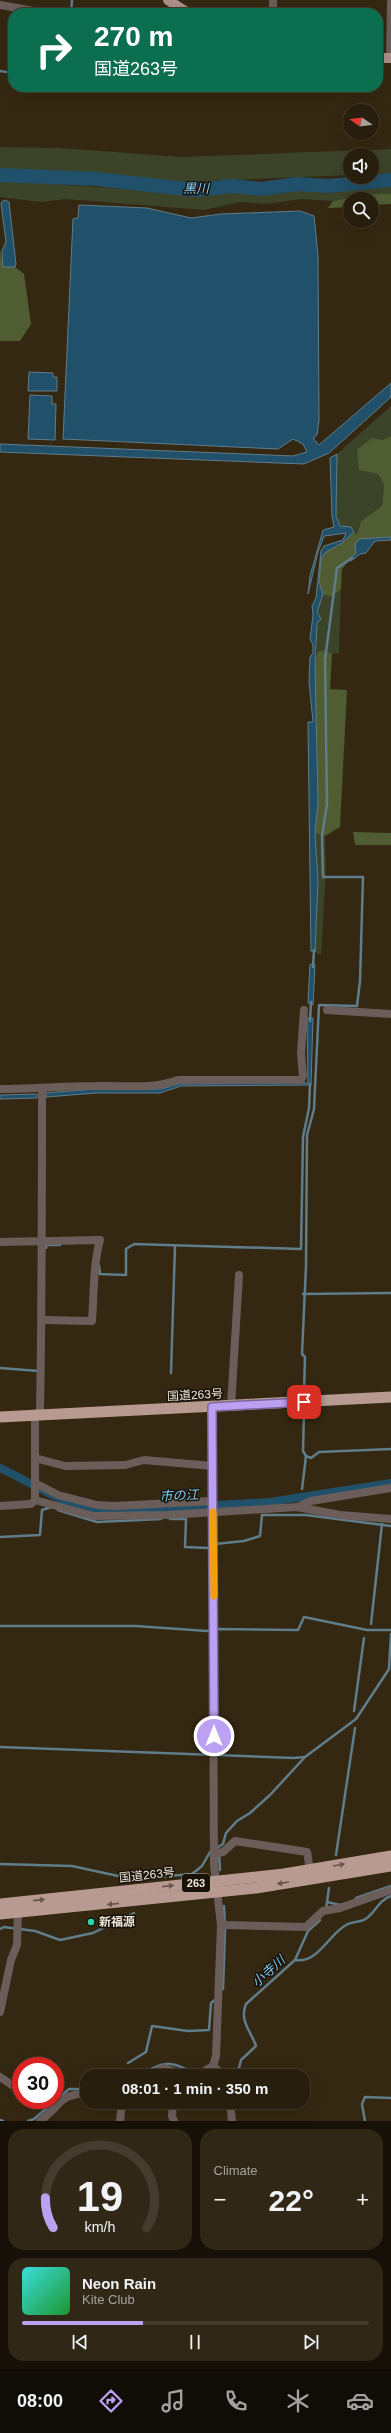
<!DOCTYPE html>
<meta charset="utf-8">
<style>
:root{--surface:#281e0e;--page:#302717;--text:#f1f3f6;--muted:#a5a29e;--line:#443c2e;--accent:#bca0f2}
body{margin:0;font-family:Arial,"Noto Sans JP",sans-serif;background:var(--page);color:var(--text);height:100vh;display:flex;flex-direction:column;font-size:15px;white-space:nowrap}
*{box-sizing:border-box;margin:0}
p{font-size:13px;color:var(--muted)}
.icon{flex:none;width:22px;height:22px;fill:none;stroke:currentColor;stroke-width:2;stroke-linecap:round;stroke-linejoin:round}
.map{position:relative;height:2121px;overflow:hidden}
.drawer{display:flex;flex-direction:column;gap:8px;padding:8px;background:#161008;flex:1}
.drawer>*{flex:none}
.hud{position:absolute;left:8px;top:8px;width:375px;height:84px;border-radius:16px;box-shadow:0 4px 16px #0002,0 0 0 1px var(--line);background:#0b6e4f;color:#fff;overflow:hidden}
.needle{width:26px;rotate:283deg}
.buttons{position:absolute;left:343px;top:104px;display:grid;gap:8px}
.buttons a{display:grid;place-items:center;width:36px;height:36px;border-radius:50%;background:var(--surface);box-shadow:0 4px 16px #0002,0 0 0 1px var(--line);font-size:20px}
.speed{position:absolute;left:12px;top:2057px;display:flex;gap:8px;font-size:20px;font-weight:700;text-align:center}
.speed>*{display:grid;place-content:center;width:52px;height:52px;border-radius:50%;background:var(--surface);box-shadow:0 4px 16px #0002,0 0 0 1px var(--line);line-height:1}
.speed .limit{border:6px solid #d22;background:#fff;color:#111}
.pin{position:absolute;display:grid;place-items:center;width:34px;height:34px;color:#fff;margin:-17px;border-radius:8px;box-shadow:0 2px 6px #0006}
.me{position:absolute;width:44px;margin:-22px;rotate:0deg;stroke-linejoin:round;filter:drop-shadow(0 0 3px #0008)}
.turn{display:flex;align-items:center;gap:14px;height:84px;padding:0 20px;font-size:18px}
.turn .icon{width:52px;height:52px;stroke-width:2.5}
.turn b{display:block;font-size:28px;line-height:34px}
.big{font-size:30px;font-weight:700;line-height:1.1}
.drawer .widget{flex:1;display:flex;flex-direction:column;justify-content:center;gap:6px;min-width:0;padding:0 14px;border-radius:16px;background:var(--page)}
.drawer .dial{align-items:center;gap:0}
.dial svg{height:104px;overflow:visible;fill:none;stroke:var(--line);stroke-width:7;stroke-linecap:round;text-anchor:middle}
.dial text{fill:var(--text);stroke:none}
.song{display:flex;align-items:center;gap:12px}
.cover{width:48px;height:48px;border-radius:6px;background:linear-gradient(135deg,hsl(180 70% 55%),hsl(130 70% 35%))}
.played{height:4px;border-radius:2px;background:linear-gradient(90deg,var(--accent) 35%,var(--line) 35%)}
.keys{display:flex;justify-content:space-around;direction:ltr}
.heat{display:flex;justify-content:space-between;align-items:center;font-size:22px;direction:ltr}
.drawer .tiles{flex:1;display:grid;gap:8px;grid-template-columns:1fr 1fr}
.widget:last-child{grid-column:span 2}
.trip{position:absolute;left:80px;top:2069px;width:230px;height:40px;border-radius:16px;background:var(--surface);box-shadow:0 4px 16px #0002,0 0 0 1px var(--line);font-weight:700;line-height:40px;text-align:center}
.tab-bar{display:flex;height:64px;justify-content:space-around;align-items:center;background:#100c06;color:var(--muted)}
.tab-bar .icon{width:28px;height:28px}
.tab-bar .on{color:var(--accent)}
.tab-bar b{font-size:18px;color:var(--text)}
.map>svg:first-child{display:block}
.green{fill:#3b4329}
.forest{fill:#505c31}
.water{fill:#21506a;stroke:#5f7d8b}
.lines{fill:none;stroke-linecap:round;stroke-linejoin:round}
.stream{stroke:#5f7d8b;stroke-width:2.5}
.canal{stroke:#21506a;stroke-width:8}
.river{stroke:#21506a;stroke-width:14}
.minor{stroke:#6b5e5a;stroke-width:8}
.primary{stroke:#ab9088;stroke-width:10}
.trunk{stroke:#b89a91;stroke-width:11}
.oneway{fill:#68564d}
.route-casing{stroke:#7a689d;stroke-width:10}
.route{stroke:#bca0f2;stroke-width:7}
.slow{stroke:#f59e0b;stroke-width:7}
.poi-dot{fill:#31d4a9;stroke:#181209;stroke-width:1.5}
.labels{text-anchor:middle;stroke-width:3;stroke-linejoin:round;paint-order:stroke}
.shield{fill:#181209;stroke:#aea79b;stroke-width:1}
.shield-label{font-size:11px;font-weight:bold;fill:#efe7d9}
.street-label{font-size:12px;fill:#efe7d9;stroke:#181209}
.poi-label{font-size:12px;font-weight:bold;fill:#efe7d9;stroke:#181209;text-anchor:start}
.water-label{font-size:13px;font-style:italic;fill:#7fcbf5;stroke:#181209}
</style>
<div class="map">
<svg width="391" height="2121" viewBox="0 0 391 2121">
<rect width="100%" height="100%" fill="#352812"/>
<g class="green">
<path d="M0,147l59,1 123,9 209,-8v24l-19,1v-19h-22v20l-166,7 -147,-12h-37z"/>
<path d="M0,178l34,5 138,9 29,4 37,-6 20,5 40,-5 25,2 59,-9h9v11h-23l-35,7 -32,-2 -35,5 -25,-2 -37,8 -138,-11 -25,3 -41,-5z"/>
<path d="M391,406v30l-9,4 -4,34 6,11 -2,21 -21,15 -4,13 -6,-7 -10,-1 -5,-10 1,-62z"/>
<path d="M341,589l-2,64 -7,1 -8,-4 -7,2v-29l4,-4 -4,-7 2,-10 3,-2 1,-6 8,2z"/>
<path d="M315,833l10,3 1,34 -5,85 -6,-3 3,-71z"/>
</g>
<g class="forest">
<path d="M368,194h23v10l-19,1v-6h-22v8l-22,1 5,-7z"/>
<path d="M0,249l3,18h12l9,7 7,50 -11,17h-20z"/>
<path d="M391,436v101l-32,3 -3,13 -14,16 -1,20 -10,8 -8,-3 -4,-11 2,-24 5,-7 16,-9 12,-11 3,2 4,-13 21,-15 2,-21 -6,-11 -19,-4 -2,-20 15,-12 10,2z"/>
<path d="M324,650l8,4 -2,35 17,1 -7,137 -15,9 -10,-3 3,-31 -3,-135 2,-15z"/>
<path d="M353,832l38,1v12h-36z"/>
</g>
<g class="water">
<path d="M4,200l5,2 7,62 -1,3h-12l-1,-16 4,-9 -5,-39z"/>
<path d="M79,205l68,3 44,10 30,-4 79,-3 14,5 4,39 1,165 -2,15 -4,3 6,7 72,-62v14l-62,56 -25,11 -304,-12v-8l293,12 14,-4 -4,-8 -10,-5 -15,10 -215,-10 10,-220 5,-1z"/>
<path d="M29,372l24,1v4h4v14h-29z"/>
<path d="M30,395l22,1v8h4l-1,36 -27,-1z"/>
<path d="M337,454l-1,62 4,10 11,1 3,5 -12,11 -16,9 -5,7 -2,23 4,12 -6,18 4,7 -4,4 -2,44 3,135 -3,31 3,48 -3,71 -4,-1 -3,-229h5l-4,-40 1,-25 3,-4v-8l-3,-6 3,-24 -1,-9 4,-8 5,-47 3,-5 19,-6 3,-7 -22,3 -6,16 -10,42 2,-18 13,-46 11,-3 -2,-11 -2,-58z"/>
<path d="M391,537v3l-16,1 -9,12 -6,1 -9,7 -3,-1 8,-7 -1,-8 4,-6z"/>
<path d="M310,964l5,1 -2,40 -5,-2z"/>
<path d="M307,1018h6l-2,67 -130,1 -21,7h-64l-50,4v-4l48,-4h67l18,-5 129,-1z"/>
<path d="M37,1094v4l-37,1v-4z"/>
</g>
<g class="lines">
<g class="stream">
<path d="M71,13l1,-13"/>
<path d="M0,71l13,2"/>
<path d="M313,967l1,-17"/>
<path d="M310,1021l1,-19"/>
<path d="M46,1248v-3h14"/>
<path d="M99,1266l1,8 26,1v-26l8,-5 167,5 2,-112 6,-29 1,-24"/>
<path d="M303,1294l88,-1"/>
<path d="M0,1368l39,3"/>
<path d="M171,1373l4,-127"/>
<path d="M304,1393l1,-36 -3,-3 4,-88 1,-131 7,-26 5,-104 38,1 3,-25 3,-104h-40l-1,-41 5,-32 -2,-144 12,-92 15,-10"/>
<path d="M304,1411l-1,40 3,5"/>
<path d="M302,1489l4,-33 5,2 8,-6 72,-3"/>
<path d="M58,1510l39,12 64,-3"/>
<path d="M170,1519h16l-1,28 23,1 3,-1"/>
<path d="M0,1537l40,-2 2,-25 9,-3"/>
<path d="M215,1544l29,-3 16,-5 2,-21h44l85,11"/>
<path d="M371,1624l11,-100"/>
<path d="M0,1626h136l71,5 10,-2 81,1 6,-13 63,13h24"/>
<path d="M354,1711l10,-73"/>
<path d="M0,1747l294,11 11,-1"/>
<path d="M219,1854l1,16"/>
<path d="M336,1855l19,-127"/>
<path d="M0,1864l72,2 60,13 60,-5 10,-8 8,-14 13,-8 3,-11 11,-12 13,-8 20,-18 35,-38 51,-38 33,-50 2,-35"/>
<path d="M356,1898l35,-12"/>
<path d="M327,1902l13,3"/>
<path d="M326,1909l3,-21"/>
<path d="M0,1929l4,-2 31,4 25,9 33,-7 41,-20"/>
<path d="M295,1960l13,-29 12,-11"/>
<path d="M223,1989l2,-59 -1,-24"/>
<path d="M128,2063l18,-11 6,-26 36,5 21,-1 2,-27 5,-4"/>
<path d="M138,2076c26,-16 33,-16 59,-1"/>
<path d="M231,2076l8,-8 2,-8 15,-14c-5,-15 -17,-25 -10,-42l49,-44c23,4 33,-25 51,-35 6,-4 15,-2 21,-7 9,-7 12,-18 24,-22"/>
<path d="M175,2108l24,-4v-2"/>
<path d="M0,2120l3,1"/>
<path d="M28,2121l6,-2 35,-30h18"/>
<path d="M365,2121l-3,-17 3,-7 26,1"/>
</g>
<path class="canal" d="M0,1468c41,19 60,38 108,43l162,-9 121,-19"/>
<path class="river" d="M0,175l96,4 100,11 38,-4 27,3 36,-5 31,2 63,-6"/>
<g class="minor">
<path d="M0,5l45,8"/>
<path d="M273,13v-13"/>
<path d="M390,58l1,-56"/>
<path d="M327,1010l64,4"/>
<path d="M0,1089c32,0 64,-3 96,-3 29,-1 54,4 82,-6h123l2,-4 -2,-23 3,-43"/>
<path d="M42,1089c0,107 0,214 -2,321l-5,6v84l58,16 75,-1 129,-8 43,8 51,4"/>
<path d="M0,1242l100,-2c-7,26 -6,54 -8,81l-50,-1"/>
<path d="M231,1406l8,-131"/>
<path d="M35,1458l30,8 60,-1 19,-5 69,6"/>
<path d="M35,1483l23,12 39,10 17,1 99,-5"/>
<path d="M0,1506l31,-2 4,-4"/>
<path d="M298,1507l13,-6 80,-13"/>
<path d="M214,1854l9,-2 12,-11 72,11 3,18"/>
<path d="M221,1925l85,2 17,-16 17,-3 51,-18"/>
<path d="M0,2012l11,-52 6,-15 1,-33"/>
<path d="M213,2066l11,10"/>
<path d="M146,2076l18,-8 23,8"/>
<path d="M197,2076l16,-10 3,-10 5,-131 -7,-60 -2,-458"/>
<path d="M0,2077l21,14"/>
<path d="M173,2102l-1,14 2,5"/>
<path d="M230,2102l2,19"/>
<path d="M40,2121c22,-16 17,-26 47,-28"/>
<path d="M120,2121l2,-19"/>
</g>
<g class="primary">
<path d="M168,0l20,13"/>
<path d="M378,58h13"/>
</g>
<g class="trunk">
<path d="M0,1417l391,-20"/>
<path d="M0,1904l284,-30 107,-18"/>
<path d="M0,1914l256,-26 135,-22"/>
</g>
</g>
<defs><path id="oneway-solid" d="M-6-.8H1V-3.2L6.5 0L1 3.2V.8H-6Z"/></defs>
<g class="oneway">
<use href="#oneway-solid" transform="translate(339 1865) rotate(-10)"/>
<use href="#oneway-solid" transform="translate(283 1883) rotate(171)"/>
<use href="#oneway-solid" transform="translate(168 1886) rotate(-6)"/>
<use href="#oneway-solid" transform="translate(39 1900) rotate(-6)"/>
<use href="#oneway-solid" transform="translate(113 1904) rotate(174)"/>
</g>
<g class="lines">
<defs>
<path id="route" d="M214,1736l-2,-329 92,-5"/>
</defs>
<use href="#route" class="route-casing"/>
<use href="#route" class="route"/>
<path class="slow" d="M213,1512l1,84"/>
</g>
<circle class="poi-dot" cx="91" cy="1922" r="4"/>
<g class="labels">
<rect class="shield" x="182" y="1874" width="28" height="18" rx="3"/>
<g class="shield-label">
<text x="196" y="1887">263</text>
</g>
<g class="street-label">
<text transform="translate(195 1395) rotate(-3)" y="4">国道263号</text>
<text transform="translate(147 1875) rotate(-6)" y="4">国道263号</text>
</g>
<g class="poi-label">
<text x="99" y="1926">新福源</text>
</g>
<g class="water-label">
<text x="196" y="193">黒川</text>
<text transform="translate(179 1495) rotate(-3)" y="5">市の江</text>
<text transform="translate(268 1971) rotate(-42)" y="5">小寺川</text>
</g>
</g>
</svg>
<div class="buttons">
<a><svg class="needle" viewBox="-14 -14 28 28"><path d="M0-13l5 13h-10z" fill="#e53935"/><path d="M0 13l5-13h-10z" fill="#a5a29e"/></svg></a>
<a><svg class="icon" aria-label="sound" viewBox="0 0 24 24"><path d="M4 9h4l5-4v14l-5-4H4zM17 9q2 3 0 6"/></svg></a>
<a><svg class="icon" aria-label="search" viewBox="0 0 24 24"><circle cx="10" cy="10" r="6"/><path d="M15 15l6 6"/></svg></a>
</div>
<div class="speed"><div class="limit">30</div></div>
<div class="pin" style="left:304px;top:1402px;background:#d93025"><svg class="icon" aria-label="arrive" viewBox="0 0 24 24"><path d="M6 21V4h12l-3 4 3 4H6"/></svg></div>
<svg class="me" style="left:214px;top:1736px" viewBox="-20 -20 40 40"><circle r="17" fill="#bca0f2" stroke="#fff" stroke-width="3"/><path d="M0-11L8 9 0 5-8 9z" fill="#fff"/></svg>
<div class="trip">08:01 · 1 min · 350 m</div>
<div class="hud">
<div class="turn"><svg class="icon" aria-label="right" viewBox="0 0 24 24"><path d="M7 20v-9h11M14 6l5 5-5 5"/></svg><div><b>270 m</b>国道263号</div></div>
</div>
</div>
<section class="drawer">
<div class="tiles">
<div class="widget dial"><svg viewBox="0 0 100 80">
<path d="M14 69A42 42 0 1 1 86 69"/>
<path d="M14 69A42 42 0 0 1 8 46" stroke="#bca0f2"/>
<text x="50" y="56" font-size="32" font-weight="700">19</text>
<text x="50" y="72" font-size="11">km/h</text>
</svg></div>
<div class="widget"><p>Climate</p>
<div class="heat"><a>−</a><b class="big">22°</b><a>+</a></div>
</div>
<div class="widget">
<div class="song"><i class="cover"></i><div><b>Neon Rain</b><p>Kite Club</p></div></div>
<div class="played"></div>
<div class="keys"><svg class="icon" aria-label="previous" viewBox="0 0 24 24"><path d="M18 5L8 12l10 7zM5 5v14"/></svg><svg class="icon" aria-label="pause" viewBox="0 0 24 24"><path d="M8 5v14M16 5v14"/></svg><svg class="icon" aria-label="next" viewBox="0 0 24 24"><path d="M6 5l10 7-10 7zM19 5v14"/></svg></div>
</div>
</div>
</section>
<nav class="tab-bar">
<b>08:00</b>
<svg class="icon on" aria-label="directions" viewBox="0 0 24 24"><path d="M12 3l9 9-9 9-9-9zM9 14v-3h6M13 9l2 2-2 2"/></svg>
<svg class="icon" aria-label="music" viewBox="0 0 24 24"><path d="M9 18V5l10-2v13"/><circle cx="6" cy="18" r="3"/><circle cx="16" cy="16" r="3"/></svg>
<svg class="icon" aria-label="phone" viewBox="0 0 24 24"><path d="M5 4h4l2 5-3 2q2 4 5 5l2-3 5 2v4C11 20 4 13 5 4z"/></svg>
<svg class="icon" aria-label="climate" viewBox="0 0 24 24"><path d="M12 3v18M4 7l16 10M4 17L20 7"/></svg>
<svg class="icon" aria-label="car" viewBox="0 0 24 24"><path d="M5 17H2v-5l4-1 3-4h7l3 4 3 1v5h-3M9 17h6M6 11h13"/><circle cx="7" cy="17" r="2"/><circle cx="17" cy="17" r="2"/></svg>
</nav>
